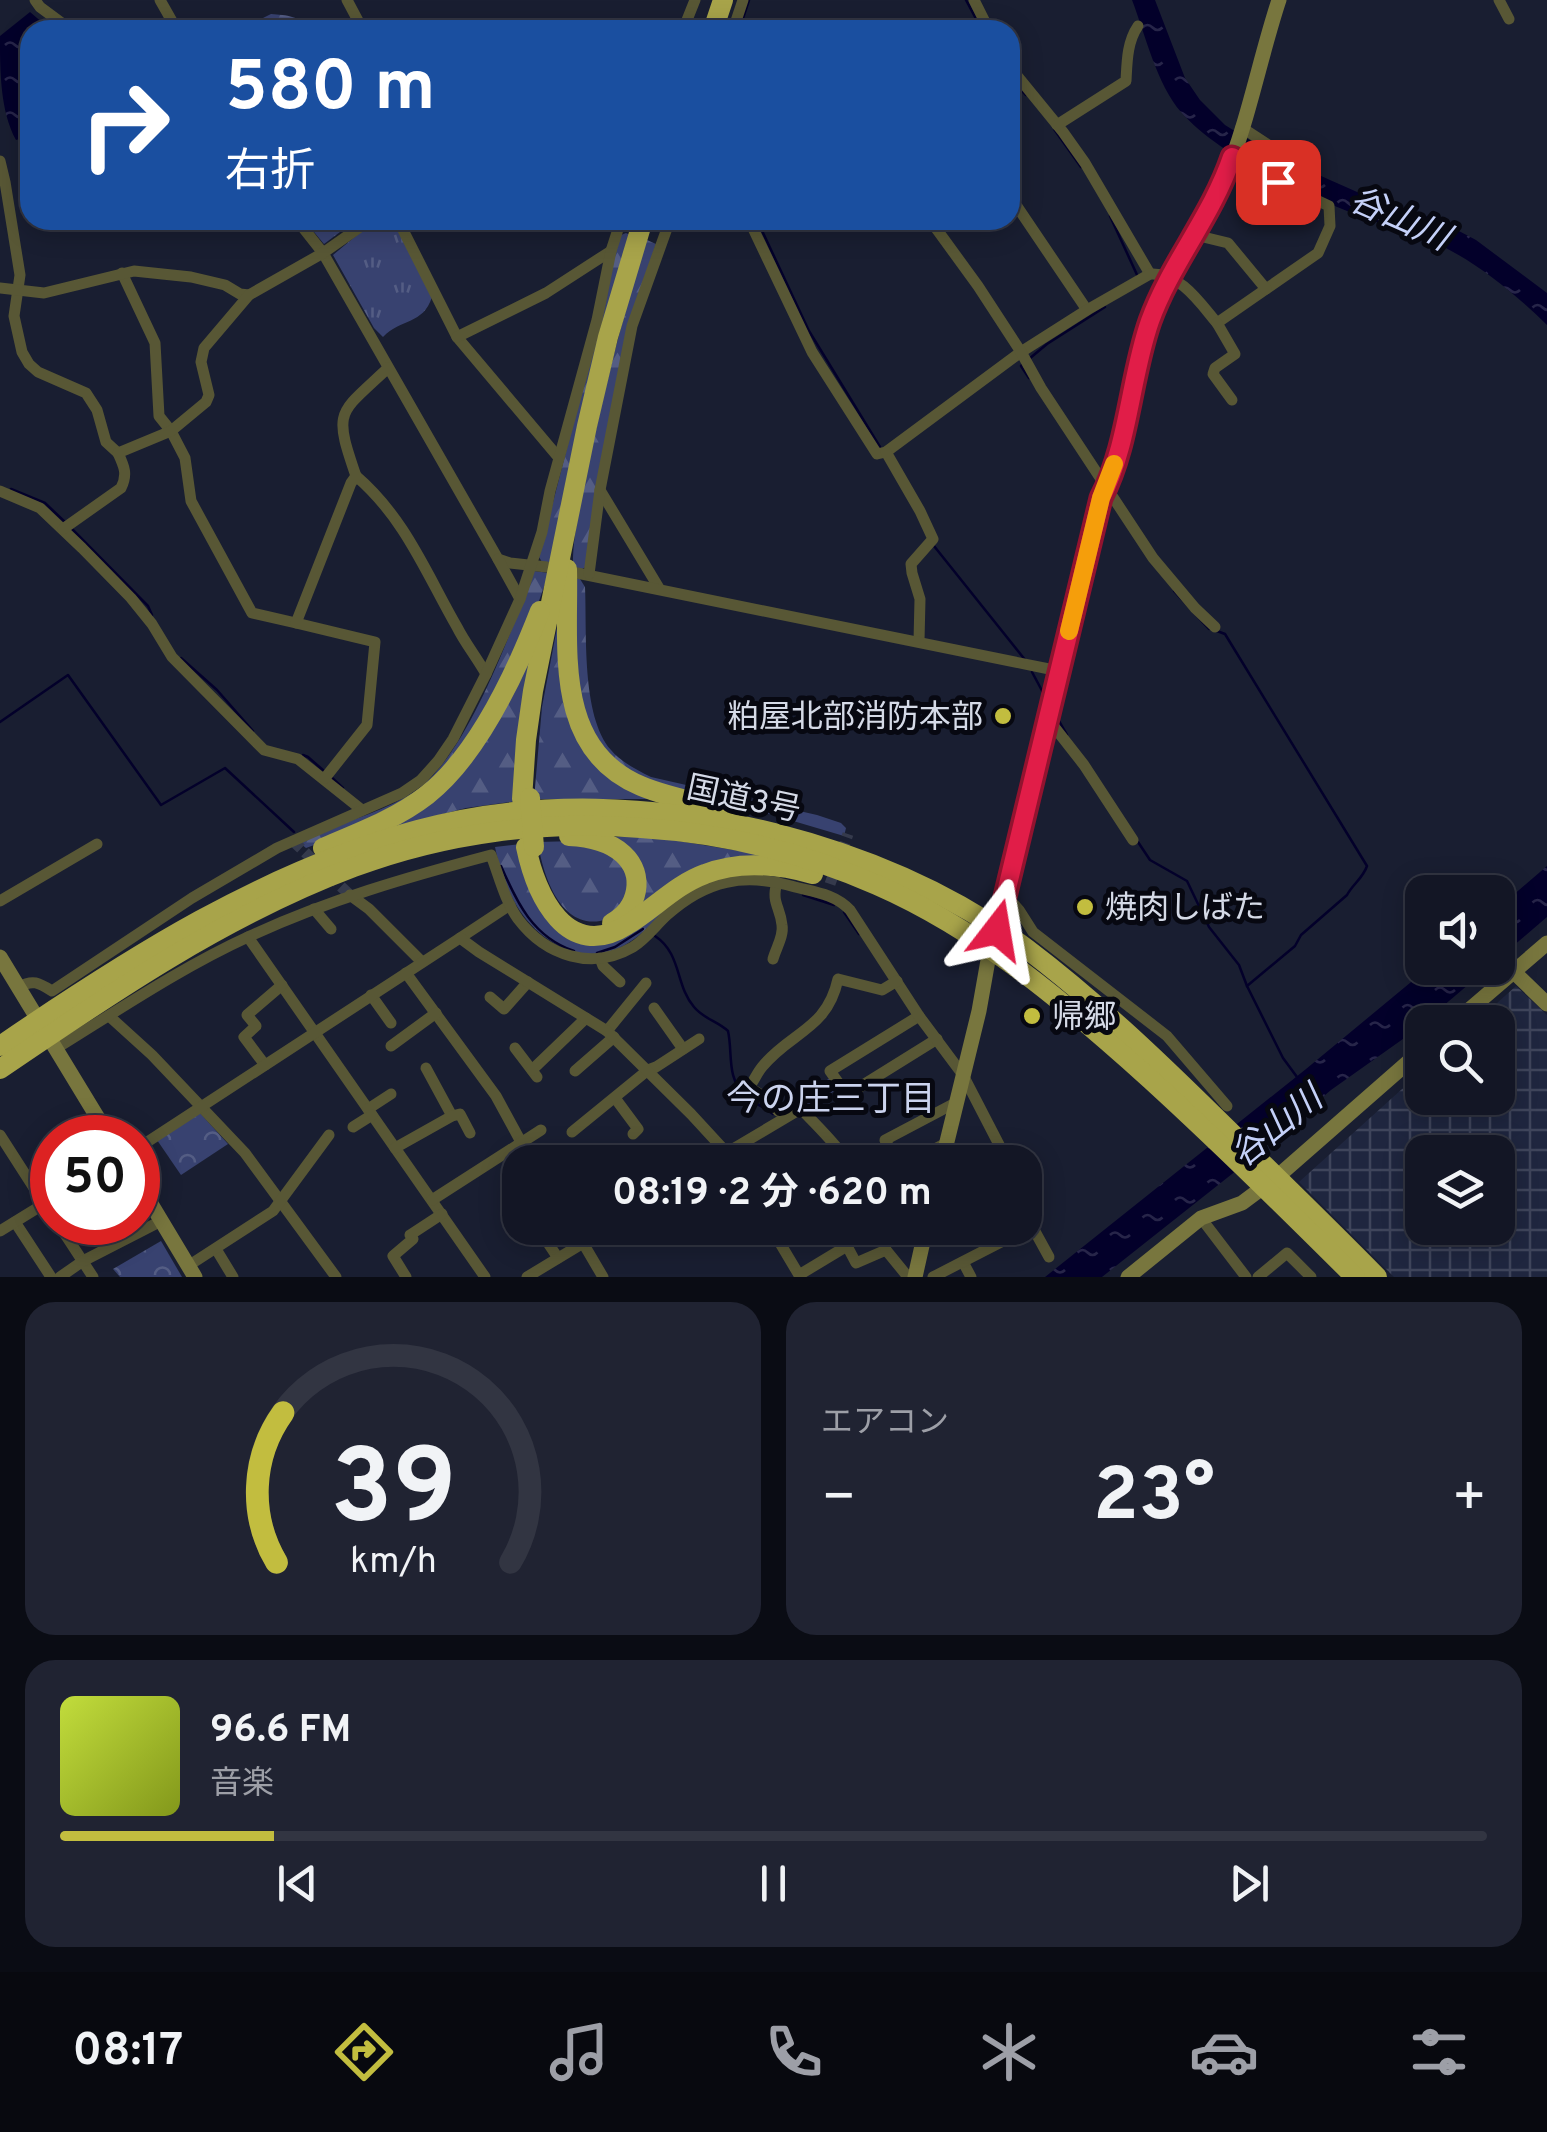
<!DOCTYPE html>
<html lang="ja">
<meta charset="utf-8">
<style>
:root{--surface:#131625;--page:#202332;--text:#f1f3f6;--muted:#9d9fa7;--line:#323542;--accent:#c2bd3f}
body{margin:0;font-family:Overpass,"Noto Sans JP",sans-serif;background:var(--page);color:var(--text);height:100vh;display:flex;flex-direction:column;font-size:38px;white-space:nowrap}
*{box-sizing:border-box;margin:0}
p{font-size:32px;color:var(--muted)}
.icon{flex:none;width:55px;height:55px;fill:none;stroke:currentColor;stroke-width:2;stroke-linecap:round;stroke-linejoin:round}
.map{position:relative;height:1277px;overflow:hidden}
.sheet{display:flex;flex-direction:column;gap:25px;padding:25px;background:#0a0c14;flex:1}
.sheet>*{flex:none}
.top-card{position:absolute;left:20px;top:20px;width:1000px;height:210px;border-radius:30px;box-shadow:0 5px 25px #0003,0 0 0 2px var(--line);background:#1a4fa0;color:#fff;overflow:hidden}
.tools{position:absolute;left:1405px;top:875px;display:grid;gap:20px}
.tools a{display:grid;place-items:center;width:110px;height:110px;border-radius:20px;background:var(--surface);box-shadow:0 5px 25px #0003,0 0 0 2px var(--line);font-size:50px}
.speed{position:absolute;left:30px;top:1115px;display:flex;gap:20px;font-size:50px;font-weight:700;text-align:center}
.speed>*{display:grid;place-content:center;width:130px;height:130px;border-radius:50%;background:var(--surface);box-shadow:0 5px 25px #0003,0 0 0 2px var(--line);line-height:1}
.speed .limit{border:15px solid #d22;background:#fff;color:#111}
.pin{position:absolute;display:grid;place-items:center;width:85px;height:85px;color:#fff;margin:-42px;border-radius:20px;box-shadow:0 5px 15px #0006}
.me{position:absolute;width:110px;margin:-55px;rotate:14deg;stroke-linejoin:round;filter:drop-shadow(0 0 8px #0008)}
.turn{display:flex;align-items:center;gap:35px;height:210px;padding:0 40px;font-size:45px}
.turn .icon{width:130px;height:130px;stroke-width:2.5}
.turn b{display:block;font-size:70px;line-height:85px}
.big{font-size:75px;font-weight:700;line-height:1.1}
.sheet .card{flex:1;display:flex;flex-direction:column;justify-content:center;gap:15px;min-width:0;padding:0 35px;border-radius:30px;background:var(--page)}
.sheet .dial{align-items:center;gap:0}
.dial svg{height:260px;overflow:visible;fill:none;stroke:var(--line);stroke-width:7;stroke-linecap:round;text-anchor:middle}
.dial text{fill:var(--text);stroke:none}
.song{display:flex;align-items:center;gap:30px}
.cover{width:120px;height:120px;border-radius:15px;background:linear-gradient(135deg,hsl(70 70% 55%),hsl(70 70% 35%))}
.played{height:10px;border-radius:5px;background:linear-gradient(90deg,var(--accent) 15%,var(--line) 15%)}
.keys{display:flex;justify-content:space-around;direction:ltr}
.heat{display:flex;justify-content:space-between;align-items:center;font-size:55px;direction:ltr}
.sheet .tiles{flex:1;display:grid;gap:25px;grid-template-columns:1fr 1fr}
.card:last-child{grid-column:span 2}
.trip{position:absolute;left:502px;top:1145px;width:540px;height:100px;border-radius:30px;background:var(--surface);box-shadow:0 5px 25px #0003,0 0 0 2px var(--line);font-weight:700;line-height:100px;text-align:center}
.menu{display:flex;height:160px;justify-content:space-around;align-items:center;background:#08090f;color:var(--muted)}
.menu .icon{width:70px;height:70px}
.menu .selected{color:var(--accent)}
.menu b{font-size:45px;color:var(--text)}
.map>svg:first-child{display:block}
.industrial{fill:url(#industrial-grid);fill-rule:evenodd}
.grass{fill:url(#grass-tufts)}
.forest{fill:url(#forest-firs)}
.park{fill:url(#park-crowns)}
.water{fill:url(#water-ripples)}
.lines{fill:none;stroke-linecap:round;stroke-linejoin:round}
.stream{stroke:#03002a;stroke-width:2.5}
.street-tunnel{stroke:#353a4c;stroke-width:11;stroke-dasharray:11 5.5;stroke-linecap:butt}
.street{stroke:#585735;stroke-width:11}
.secondary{stroke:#78763e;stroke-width:15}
.highway{stroke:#a8a44a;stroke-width:20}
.highway-bridge{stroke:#a8a44a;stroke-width:20}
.route-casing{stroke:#92132f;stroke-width:25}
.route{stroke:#e11d48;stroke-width:18}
.slow{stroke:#f59e0b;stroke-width:18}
.poi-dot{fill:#c2bd3f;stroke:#070811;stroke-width:4}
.labels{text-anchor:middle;stroke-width:10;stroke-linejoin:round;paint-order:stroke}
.poi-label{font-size:32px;fill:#d5dae7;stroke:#070811;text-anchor:start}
.street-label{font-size:32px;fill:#d5dae7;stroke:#070811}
.water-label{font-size:35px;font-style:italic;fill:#c4d0f8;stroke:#070811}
.neighbourhood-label{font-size:35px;fill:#cbd3ee;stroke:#070811}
</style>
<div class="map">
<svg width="1547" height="1277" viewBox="0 0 1547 1277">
<defs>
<pattern id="industrial-grid" width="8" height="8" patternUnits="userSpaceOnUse" patternTransform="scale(2.5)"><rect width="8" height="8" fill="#1f263f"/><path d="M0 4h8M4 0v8" fill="none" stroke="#3f455b"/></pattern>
<pattern id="grass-tufts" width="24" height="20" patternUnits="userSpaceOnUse" patternTransform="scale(2.5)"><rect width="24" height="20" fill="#384270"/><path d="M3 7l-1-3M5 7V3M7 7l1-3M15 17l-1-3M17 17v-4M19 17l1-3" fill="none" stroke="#545d84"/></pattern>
<pattern id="forest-firs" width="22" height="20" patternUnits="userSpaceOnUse" patternTransform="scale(2.5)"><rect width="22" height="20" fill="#384270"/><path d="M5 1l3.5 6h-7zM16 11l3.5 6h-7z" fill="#545d84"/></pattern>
<pattern id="park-crowns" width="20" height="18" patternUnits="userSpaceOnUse" patternTransform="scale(2.5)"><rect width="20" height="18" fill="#384270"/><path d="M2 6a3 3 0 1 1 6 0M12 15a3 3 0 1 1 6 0" fill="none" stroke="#545d84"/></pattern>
<pattern id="water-ripples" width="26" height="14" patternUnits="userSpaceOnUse" patternTransform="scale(2.5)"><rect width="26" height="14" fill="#03002a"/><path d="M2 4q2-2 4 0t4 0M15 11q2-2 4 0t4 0" fill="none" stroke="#272549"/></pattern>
</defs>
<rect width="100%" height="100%" fill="#191e31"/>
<path class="industrial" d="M1516,986l31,29v262h-153l-95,-95 123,-111v27h76v-76h-22zM1422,1152h76v76h-76z"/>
<g class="grass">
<path d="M304,220h52l-32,24z"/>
<path d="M375,220h19l38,77c-9,28 -31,21 -49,40l-9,-9 -41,-73z"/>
</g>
<g class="forest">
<path d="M271,14c15,1 30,2 40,16h-61l7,-9z"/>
<path d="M626,233l8,4 -82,327 -10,-2 -3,-5 60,-234 20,-87z"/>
<path d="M647,240l9,4 -21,62 -49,261 -4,2 -9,-1c-1,-34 9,-68 15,-101 16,-77 35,-153 59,-227z"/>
<path d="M534,571l15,2 -19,53 -42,84 -56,75 -104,55 -22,8 -5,-4 6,-7c36,-15 74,-24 107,-45 53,-35 97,-161 120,-221z"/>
<path d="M573,578l7,1 5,8c2,44 -4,129 26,163 10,12 26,20 40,27l166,38 24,8 5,5 -2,8 -71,-21 -92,-21 -65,-27 -38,-60z"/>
<path d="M560,612l12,100 77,87h-115l8,-92z"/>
<path d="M542,615l-24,186 -52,7 -96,25 64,-39z"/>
<path d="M642,835l122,20 -128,60 5,-23 -41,-54z"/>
<path d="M576,841l33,9 21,25 -4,29c-7,6 -17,15 -26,17 -41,7 -58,-49 -62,-79z"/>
<path d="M521,844l58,93 105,-47c-21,21 -42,50 -70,60 -13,5 -25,5 -38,2 -48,-13 -72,-58 -81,-105z"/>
</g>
<g class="park">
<path d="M830,1078l7,11 -31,22 -4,-4 5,-14z"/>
<path d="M200,1113l28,31 -47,31 -24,-35z"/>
<path d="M161,1241l21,36h-62l-7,-8z"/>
</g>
<g class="water">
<path d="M1132,0h23l30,78 15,22 25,25 44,27 61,28 34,15 76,26 36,19 71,53v32c-31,-30 -64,-58 -103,-78 -25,-13 -53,-19 -79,-29 -56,-21 -145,-61 -184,-106 -24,-27 -36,-78 -49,-112z"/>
<path d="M30,12l21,18h-21v106l-14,4c-16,-29 -16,-70 -16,-104z"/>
<path d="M1547,866v51l-49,42v-51z"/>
<path d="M1428,968h60l-78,66 -79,56 -99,84 -130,103h-57l261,-208z"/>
</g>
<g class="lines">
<g class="stream">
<path d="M966,0l16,30"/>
<path d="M739,30l10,-30"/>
<path d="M1010,79l16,16"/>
<path d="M1054,129l27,38"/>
<path d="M1110,216l28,61"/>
<path d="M757,220l52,111 71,116"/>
<path d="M1029,359l18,-15 58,-37"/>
<path d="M1023,364l-2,2 8,12"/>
<path d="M11,489l34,14 22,21"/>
<path d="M72,529l76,77 4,9"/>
<path d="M934,546l92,115"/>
<path d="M1174,591l35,38"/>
<path d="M1217,631l8,3 142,232c-4,12 -14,18 -20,29l-46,40 -6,11 -48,40 36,72 14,19"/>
<path d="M181,658l36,32 36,41"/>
<path d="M1032,672l15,28"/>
<path d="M1056,716l11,19"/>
<path d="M0,722l68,-47 93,130 64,-37 69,64"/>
<path d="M303,755l5,2 16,14"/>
<path d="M330,776l13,12"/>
<path d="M1138,842l12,18 37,21 22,46 30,38 8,21"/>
<path d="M501,866c16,37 32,71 73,85"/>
<path d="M803,895l31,10"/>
<path d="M844,912l15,22"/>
<path d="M655,936c27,18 20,49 39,71 10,12 23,14 34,24 5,22 -2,47 17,64 8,8 19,12 28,19"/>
<path d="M597,953l18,-6 28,-18"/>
<path d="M991,1144l10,18"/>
</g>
<g class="street-tunnel">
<path d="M293,841l57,54"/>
<path d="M830,884l18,-50"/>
</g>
<g class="street">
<path d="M35,0l5,7 31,23"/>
<path d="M160,0l17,30"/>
<path d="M347,0l16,30"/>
<path d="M974,0l15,30"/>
<path d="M1499,0l10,19"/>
<path d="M683,30l12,-30"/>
<path d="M733,30l10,-30"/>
<path d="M1010,67l53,65 22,31 65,111"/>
<path d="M1057,125l69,-44c1,-19 1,-39 12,-55"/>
<path d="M1241,127l38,25 18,10"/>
<path d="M0,161l5,21 15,93 -6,41 8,36 7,12 9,8 48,21 11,17 9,32 12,11"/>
<path d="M1010,196l77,114"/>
<path d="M297,220l26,33 175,306 12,4 37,4"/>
<path d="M398,220l59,117 102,121"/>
<path d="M749,220l63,132 65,102 9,-2 135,-100 66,-42 63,-36c30,-2 50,29 67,49l101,-70 12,-27 -1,-20 -76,-36 -21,-13"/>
<path d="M930,220l48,66 43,66 20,36 112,170 42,50 20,19"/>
<path d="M1195,235l33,8 38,46"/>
<path d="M122,273l33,70 4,73 12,15 14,27 6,43 61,112 44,10"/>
<path d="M0,288l44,5 90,-22 57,6 34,8 15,9 9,1"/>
<path d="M1217,323l18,31 -20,14 -2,6 19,26"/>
<path d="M457,337l89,-44 65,-42"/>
<path d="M886,452l34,59 13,28 -22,25 1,9 8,26 -1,42"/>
<path d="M356,476c49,42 70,97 101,151 8,16 20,31 29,47"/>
<path d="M600,490l59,98"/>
<path d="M0,491l40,17 42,40 49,50 21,26 20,33 92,93 34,9 64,51"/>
<path d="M63,529l58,-41c7,-14 3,-22 -3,-35l53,-22 35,-29 3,-7 -8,-33 3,-14 45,-53 74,-42 47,-33"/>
<path d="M498,559l22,40"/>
<path d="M572,572l487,99"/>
<path d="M589,574l11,-84 32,-164 38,-106"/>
<path d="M1048,719l36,46 49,75"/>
<path d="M325,778l42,-53 8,-83 -79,-19 55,-140 5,-7c-23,-67 -18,-61 32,-108"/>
<path d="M350,895l19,14 53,53"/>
<path d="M1006,895l13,15 14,22 134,104 60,70"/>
<path d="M0,901l97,-57"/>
<path d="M314,909l17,20"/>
<path d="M248,937l237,340"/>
<path d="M460,938l50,-33"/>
<path d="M600,958l3,8 17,16"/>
<path d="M773,959c3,-11 11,-23 9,-34 -2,-19 -11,-22 -5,-43"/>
<path d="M406,973l90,123 25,46"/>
<path d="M19,987c14,-8 20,-4 33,4l140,-93 85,-50 125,-55 19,-13 17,-19 15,-22 33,-65 34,-75 22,-67 8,-41 47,-171 14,-69 10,-31"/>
<path d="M371,995l20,28"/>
<path d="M490,997l14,12 24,-27"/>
<path d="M654,1008l29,41"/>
<path d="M109,1016l43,39 93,98 91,124"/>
<path d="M919,1016l-89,55 17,24 90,-56"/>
<path d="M607,1031l39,-48"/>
<path d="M391,1046l45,-33"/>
<path d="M57,1048c63,-39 125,-81 193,-112 78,-36 158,-59 241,-81 8,21 14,46 27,64 28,37 74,52 115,28 13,-8 23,-22 34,-32 39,-35 77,-43 128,-28 20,5 40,7 55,23l69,106 44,59 45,87"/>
<path d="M515,1048l22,29"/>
<path d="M265,1065l-21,-28 12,-11 -9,-11 35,-30"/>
<path d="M426,1068l26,48"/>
<path d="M532,1070l54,-52"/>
<path d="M575,1071l39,-34"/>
<path d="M615,1098l23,31 -5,5"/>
<path d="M368,1109l23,-15"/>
<path d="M778,1111l-12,-13 -17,-11c5,-6 8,-14 13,-20 28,-35 65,-37 76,-88l44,11 15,-9"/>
<path d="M353,1127l19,-12"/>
<path d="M572,1132l76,-62 8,-3 43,-28"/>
<path d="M0,1135l52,81"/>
<path d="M138,1148l322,-210 19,14 128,79 84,83 35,38 6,10"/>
<path d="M395,1148l57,-32 8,-2 10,19"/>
<path d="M711,1162l86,-51 7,1c15,16 32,32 44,50"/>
<path d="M897,1162l-12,-22 72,-38"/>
<path d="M910,1162l36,-19"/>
<path d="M432,1200l109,-70"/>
<path d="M1201,1218l45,59"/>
<path d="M15,1222l36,55"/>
<path d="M57,1222l36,55"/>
<path d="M1032,1226l17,31"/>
<path d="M538,1228l20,30"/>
<path d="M771,1228l28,47 48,-29 9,17 30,-13"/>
<path d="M884,1228l4,9 -3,8 1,5 22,27"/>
<path d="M0,1231l52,-32"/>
<path d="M583,1243l20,34"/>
<path d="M216,1249l17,28"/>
<path d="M963,1262l8,15"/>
<path d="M188,1266l85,-55 56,-76"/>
<path d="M60,1277l23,-16 78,-40"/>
<path d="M406,1277l-13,-21 20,-17 -3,-4 32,-21"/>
<path d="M527,1277l81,-49"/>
<path d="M933,1277l99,-51 -7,-17"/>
<path d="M1258,1277l29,-24 24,24"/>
</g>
<g class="secondary">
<path d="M0,957l110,181"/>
<path d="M1514,972l33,32"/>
<path d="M1455,1022l92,-79"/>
<path d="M942,1162l37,-151 11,-62 16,-54 95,-397c28,-55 28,-121 49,-178 19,-51 54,-93 75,-143 23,-54 35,-120 54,-177"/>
<path d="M138,1182l57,95"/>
<path d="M915,1277l11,-49"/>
<path d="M1128,1277l73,-59 41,-15 35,-26 145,-127"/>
</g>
<g class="highway">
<path d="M713,30l10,-30"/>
<path d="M567,569c2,78 -15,180 74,217 26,11 55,16 82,23"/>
<path d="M522,799l4,-59 7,-49 54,-265 21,-89 35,-117"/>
<path d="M569,836c19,1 40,5 54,18 23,21 15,55 -11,69"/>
<path d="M526,847c10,48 41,116 101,78 27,-16 48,-40 78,-51 35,-14 72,-10 108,0"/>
<path d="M323,848c35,-15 73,-29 104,-53 51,-40 90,-125 113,-184"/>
<path d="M0,1046c129,-88 265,-175 418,-216 116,-32 240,-26 356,3 90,23 178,60 253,116 66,50 126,107 185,165 55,54 111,108 165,163"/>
<path d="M0,1069c113,-77 226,-154 354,-202 91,-34 191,-47 287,-39 81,5 161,24 236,57 103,45 191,120 274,195 70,64 137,130 204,197"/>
</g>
<path class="highway-bridge" d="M530,798l4,49"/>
</g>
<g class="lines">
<defs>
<path id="route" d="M997,930l104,-432c28,-54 29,-120 49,-177 21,-58 62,-105 82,-164l46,25"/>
</defs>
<use href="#route" class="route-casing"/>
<use href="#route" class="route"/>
<path class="slow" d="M1069,631l32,-133 13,-34"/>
</g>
<g class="poi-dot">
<circle cx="1003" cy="716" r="10"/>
<circle cx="1085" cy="907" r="10"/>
<circle cx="1032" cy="1016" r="10"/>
</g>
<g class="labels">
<g class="poi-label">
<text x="983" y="727" text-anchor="end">粕屋北部消防本部</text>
<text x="1105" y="918">焼肉しばた</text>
<text x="1052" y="1027">帰郷</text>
</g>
<g class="street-label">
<text transform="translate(744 798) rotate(12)" y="11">国道3号</text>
</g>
<g class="water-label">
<text transform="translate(1400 218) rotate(24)" y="12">谷山川</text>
<text transform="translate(1276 1126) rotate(-39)" y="12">谷山川</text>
</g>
<g class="neighbourhood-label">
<text x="831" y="1110">今の庄三丁目</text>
</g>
</g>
</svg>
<div class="tools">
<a><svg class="icon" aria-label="sound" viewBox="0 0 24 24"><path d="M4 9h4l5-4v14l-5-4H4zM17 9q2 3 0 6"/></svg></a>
<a><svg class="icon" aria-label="search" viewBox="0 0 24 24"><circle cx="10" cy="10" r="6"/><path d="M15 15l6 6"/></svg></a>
<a><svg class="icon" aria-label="layers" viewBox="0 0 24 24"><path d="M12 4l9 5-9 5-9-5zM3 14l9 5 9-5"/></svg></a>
</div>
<div class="speed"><div class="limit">50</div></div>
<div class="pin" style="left:1278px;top:182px;background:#d93025"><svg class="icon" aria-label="arrive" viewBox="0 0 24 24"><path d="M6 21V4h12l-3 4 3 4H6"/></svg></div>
<svg class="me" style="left:997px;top:930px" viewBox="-20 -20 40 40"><path d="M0-17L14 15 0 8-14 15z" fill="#e11d48" stroke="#fff" stroke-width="4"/></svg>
<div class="trip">08:19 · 2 分 · 620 m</div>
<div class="top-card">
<div class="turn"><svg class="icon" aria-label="right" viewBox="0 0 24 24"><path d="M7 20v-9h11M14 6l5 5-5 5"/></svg><div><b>580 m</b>右折</div></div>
</div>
</div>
<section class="sheet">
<div class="tiles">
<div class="card dial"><svg viewBox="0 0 100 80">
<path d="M14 69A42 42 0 1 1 86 69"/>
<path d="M14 69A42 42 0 0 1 16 23" stroke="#c2bd3f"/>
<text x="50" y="56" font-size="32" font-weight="700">39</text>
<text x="50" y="72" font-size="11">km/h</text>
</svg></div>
<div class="card"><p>エアコン</p>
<div class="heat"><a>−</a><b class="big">23°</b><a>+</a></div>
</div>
<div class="card">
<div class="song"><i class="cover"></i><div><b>96.6 FM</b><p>音楽</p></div></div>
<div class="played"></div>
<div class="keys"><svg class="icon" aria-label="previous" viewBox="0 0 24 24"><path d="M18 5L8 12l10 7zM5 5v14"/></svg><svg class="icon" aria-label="pause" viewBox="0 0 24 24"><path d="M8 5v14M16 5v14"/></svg><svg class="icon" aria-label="next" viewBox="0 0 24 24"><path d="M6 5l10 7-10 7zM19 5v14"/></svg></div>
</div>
</div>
</section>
<nav class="menu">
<b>08:17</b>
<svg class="icon selected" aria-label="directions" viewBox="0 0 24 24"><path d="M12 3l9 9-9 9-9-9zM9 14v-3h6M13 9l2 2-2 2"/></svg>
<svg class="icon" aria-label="music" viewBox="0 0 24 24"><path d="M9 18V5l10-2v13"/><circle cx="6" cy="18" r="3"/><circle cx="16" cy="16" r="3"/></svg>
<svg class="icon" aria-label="phone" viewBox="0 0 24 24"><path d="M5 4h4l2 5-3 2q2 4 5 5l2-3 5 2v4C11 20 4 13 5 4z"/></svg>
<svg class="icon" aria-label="climate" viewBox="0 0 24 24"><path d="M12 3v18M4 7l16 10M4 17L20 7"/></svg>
<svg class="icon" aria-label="car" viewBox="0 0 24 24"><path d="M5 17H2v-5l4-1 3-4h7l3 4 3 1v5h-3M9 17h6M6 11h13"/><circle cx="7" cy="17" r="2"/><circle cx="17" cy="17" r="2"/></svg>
<svg class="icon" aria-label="filters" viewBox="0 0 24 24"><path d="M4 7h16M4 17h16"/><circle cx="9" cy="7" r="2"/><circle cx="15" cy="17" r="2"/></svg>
</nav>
